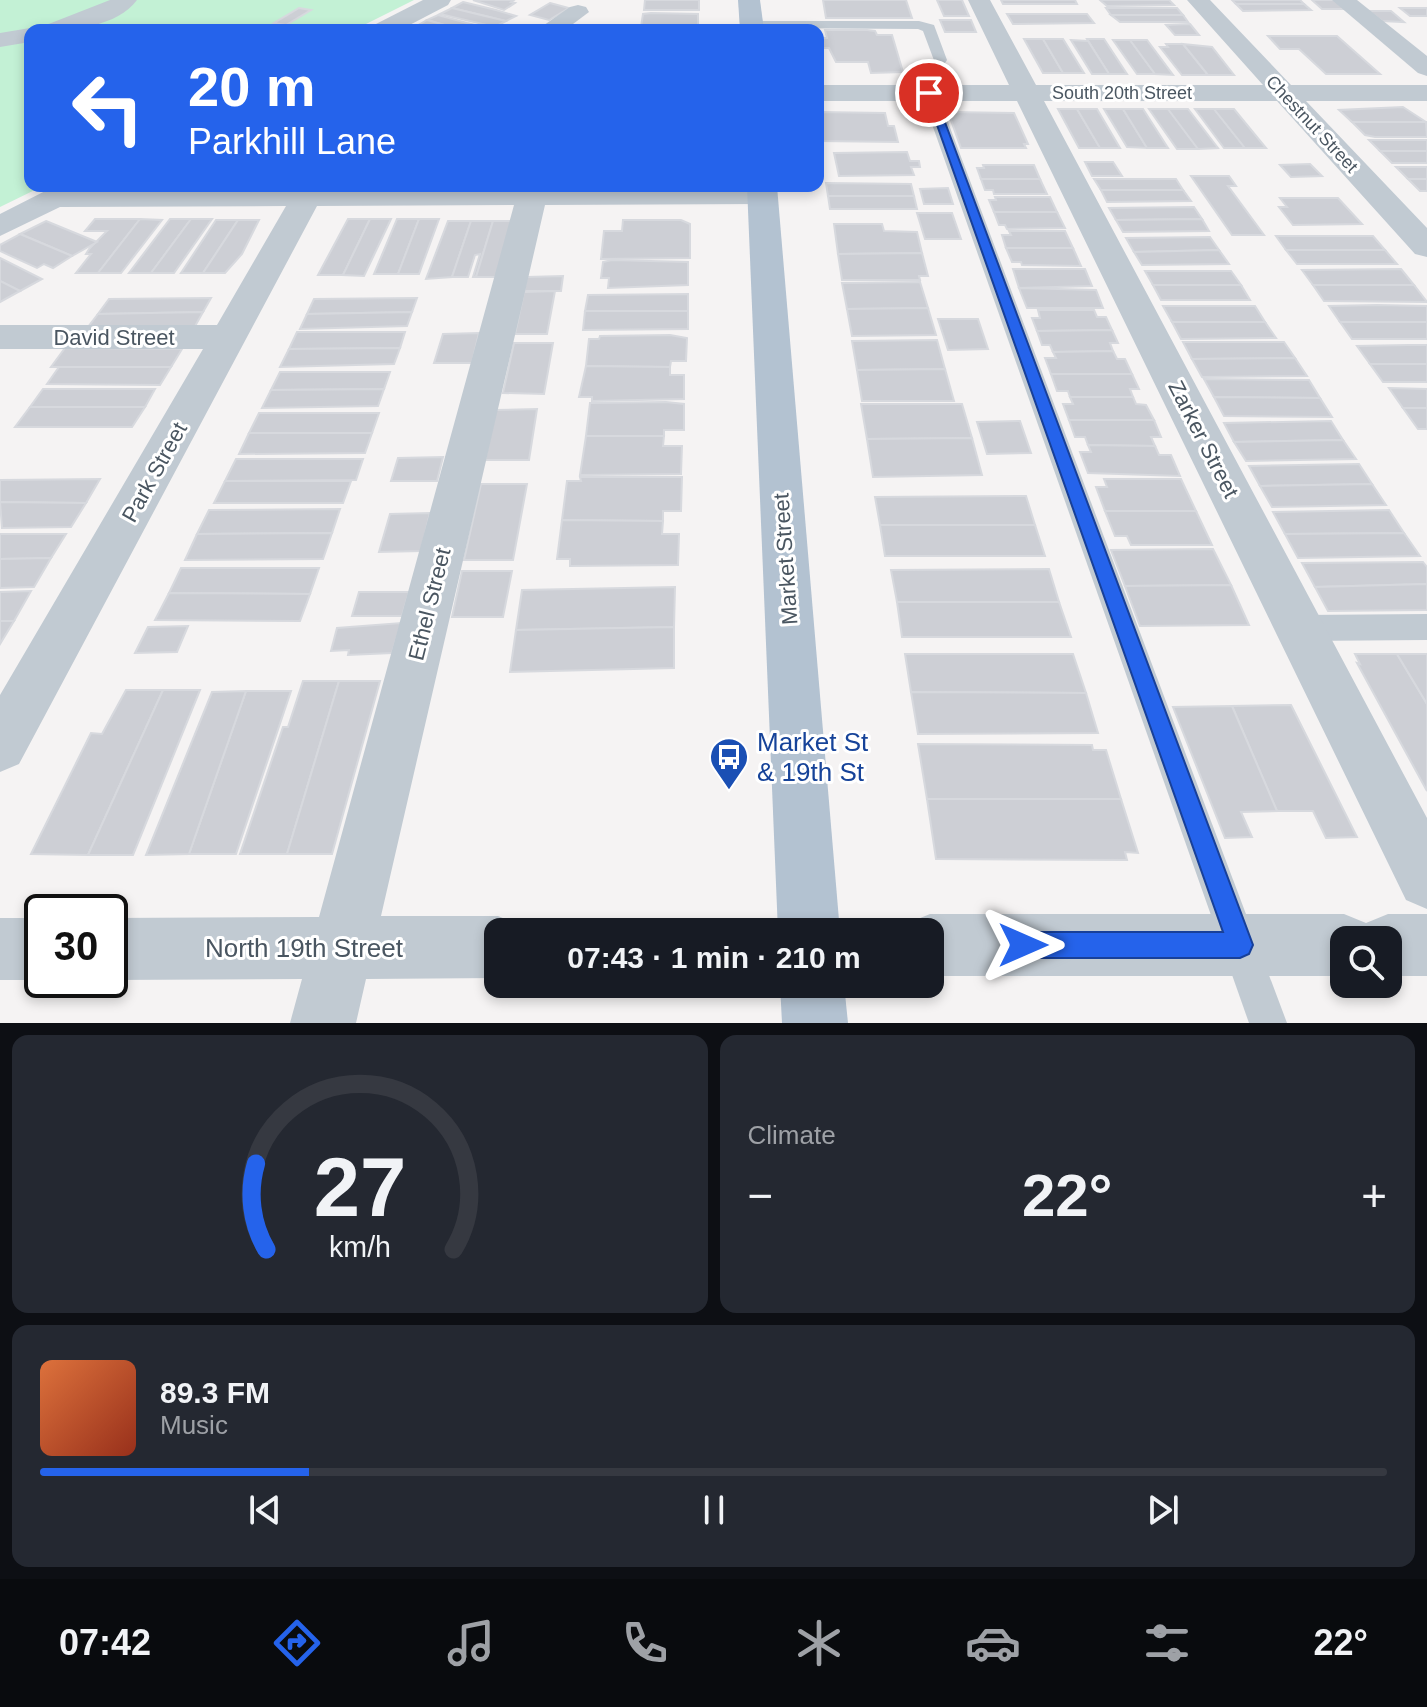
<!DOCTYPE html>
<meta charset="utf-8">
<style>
:root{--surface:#171b24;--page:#242831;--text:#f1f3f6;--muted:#9ea1a6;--line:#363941;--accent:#2563eb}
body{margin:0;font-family:Arial,sans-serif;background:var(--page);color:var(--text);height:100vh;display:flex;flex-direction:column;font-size:30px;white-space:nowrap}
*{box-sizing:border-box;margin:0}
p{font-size:26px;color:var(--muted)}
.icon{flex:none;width:44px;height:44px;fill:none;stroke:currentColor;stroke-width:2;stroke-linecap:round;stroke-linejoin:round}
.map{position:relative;height:1023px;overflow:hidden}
.drawer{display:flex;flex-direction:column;gap:12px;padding:12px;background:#0d0f14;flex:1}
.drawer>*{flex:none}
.hud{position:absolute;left:24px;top:24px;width:800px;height:168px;border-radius:16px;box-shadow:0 4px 12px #0003;background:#2563eb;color:#fff;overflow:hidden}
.tools{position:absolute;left:1330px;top:926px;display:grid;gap:16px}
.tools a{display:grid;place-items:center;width:72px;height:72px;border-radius:16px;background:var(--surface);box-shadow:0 4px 12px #0003;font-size:40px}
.speed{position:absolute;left:24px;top:894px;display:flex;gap:16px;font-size:40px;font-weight:700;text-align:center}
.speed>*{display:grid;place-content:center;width:104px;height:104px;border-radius:50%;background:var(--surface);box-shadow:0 4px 12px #0003;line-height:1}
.speed .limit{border:4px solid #111;border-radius:12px;background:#fff;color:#111}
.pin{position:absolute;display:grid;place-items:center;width:68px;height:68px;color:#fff;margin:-34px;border:4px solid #fff;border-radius:50%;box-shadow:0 2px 8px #0007}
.me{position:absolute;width:88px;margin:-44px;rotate:90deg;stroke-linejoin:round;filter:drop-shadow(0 0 6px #0008)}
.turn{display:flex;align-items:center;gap:28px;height:168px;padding:0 32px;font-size:36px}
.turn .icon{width:104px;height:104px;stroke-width:2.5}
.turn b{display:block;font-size:56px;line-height:68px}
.big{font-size:60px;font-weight:700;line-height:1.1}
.drawer .tile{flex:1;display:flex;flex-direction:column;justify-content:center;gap:12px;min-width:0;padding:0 28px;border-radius:16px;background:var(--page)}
.drawer .dial{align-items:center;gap:0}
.dial svg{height:208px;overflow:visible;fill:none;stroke:var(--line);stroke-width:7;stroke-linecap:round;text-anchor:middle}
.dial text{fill:var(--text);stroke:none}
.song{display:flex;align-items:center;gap:24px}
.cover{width:96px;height:96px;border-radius:12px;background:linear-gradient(135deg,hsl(20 70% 55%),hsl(10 70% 35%))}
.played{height:8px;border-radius:4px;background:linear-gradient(90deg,var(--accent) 20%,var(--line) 20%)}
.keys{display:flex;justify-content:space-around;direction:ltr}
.heat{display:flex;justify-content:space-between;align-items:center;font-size:44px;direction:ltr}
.drawer .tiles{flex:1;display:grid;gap:12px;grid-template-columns:1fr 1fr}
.tile:last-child{grid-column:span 2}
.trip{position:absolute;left:484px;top:918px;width:460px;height:80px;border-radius:16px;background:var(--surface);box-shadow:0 4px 12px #0003;font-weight:700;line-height:80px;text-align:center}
.tabs{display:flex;height:128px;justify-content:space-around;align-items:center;background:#090b0e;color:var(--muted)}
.tabs .icon{width:56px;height:56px}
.tabs .on{color:var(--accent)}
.tabs b{font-size:36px;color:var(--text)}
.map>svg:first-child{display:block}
.green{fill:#c3f1d5}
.building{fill:#cdcfd5;stroke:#d7d9de;stroke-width:2}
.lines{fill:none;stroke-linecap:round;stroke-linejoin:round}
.lane{fill:#c1cad2;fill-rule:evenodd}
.street{fill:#c1cad2;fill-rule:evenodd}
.primary{fill:#b3c2d1;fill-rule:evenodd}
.route{fill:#2563eb;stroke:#184099;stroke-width:2}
.labels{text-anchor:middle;stroke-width:6;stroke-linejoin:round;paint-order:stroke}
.far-street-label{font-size:18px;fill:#4a5661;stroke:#fff}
.street-label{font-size:22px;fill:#4a5661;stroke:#fff}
.near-transit-label{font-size:26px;fill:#164399;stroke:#fff;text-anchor:start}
.near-street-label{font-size:26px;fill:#4a5661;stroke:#fff}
</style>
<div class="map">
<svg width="1427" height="1023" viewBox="0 0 1427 1023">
<rect width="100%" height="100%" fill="#f5f3f3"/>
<path class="green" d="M0,0h414l-60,30h-324v156h13l-43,21z"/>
<g class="building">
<path d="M473,0h41l-3,2 4,1 -11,7z"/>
<path d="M645,0h54v10h-55z"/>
<path d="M823,0h83l6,18h-86z"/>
<path d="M937,0h25l7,16h-25z"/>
<path d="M1001,0h74l2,4h-74z"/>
<path d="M1100,0h69l5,5 -67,1z"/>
<path d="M1232,0h68l4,4h-68z"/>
<path d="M1312,0h23l10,9h-23z"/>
<path d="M463,2l33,8 20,6 -10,5 -54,-13z"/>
<path d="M550,3l19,5 -20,12 -19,-5z"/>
<path d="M1236,4h68l7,6 -68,1z"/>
<path d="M299,8l12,2 -25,15 -12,-2z"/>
<path d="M452,8l54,13 -11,6 -55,-13z"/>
<path d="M1106,8h71l6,7h-72z"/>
<path d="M1400,8h27v8h-17z"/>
<path d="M1369,11h22l13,11 -22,-1z"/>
<path d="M651,13l47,1v13h-57l2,-13z"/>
<path d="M1007,14h80l7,9 -81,1z"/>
<path d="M438,15l29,8 25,6 -30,1 -35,-10z"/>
<path d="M1111,15h72l5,7h-68z"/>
<path d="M427,20l35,10 -47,-3z"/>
<path d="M940,20h31l5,12h-31z"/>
<path d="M1190,24l9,11h-24l-9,-10z"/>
<path d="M825,30h42l8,1 2,4h15l11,37 -32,1 -3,-11h-32l-7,-14h-11v-10h9z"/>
<path d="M1268,36h69l43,38h-54l-27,-25h-19z"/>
<path d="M1024,39h19l20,34h-20z"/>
<path d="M1043,39h20l21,34h-21z"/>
<path d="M1087,39h17l23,35h-18z"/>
<path d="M1071,40l17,1 21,33h-17z"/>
<path d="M1113,40h17l25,34h-18z"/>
<path d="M1130,40h17l26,35 -18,-1z"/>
<path d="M1166,44h17l25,31h-26l-22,-28h8z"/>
<path d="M1183,44l29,3 22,28h-26z"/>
<path d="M1403,107l23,15h-74l-13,-12z"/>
<path d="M1058,109h19l23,39h-21z"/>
<path d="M1077,109h20l23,39h-20z"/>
<path d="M1104,109h19l24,39 -20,-1z"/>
<path d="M1123,109h20l25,39h-21z"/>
<path d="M1149,109h19l30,40h-21z"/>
<path d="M1168,109h20l30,39 -20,1z"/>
<path d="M1195,109h19l31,39h-21z"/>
<path d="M1214,109h20l32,39h-21z"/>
<path d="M818,112l67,1 3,13h6l4,16 -80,-1z"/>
<path d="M948,112l66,1 14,31h-4l2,4h-65z"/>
<path d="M1352,122h74l1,15h-52l-10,-2z"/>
<path d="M1369,140h58v11h-47z"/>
<path d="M1380,151h47v12h-35z"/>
<path d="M907,152l3,9h9l1,6h-9l3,8 -75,1 -5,-23z"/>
<path d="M1085,162h28l9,14h-30z"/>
<path d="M1310,164l12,12 -31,1 -11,-12z"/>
<path d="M983,165h51l6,14h-59l-4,-11h7z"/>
<path d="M1396,167h31v12h-19z"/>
<path d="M1191,176h38l7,10h-8l36,49h-32z"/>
<path d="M981,179h59l7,15h-53l-1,-4h-8z"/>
<path d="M1094,179h82l7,11h-82z"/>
<path d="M1408,179h19v12h-7z"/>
<path d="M826,183l85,1 3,12h-86z"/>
<path d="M948,188l5,16h-29l-4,-15z"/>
<path d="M1101,190h82l8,11 -84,1z"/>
<path d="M828,196h86l3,13h-87z"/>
<path d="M995,197h55l7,15h-63l-5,-12h7z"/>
<path d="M1280,198h58l24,26 -69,1 -14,-18h8z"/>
<path d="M1194,207l8,12 -86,1 -7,-12z"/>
<path d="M994,212h63l8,16 -58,1 -2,-4h-6z"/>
<path d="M917,213h35l9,26h-36z"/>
<path d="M95,219h45l-42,54h-22l15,-19h-5l3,-5 18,-18h-22z"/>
<path d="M140,219l22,1 -41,53h-23z"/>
<path d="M170,219h21l-40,54h-22z"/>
<path d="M191,219h21l-38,54h-23z"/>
<path d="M348,219h22l-27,56h-25z"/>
<path d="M370,219h21l-27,57 -21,-1z"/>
<path d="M397,219h22l-21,55h-24z"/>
<path d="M419,219h20l-20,55h-21z"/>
<path d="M1202,219l7,12 -86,1 -7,-12z"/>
<path d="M216,220h22l-35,53h-22z"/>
<path d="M238,220h21l-17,34 -17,19h-22z"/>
<path d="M623,220h58l9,4v34l-89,1 3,-28h18z"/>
<path d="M46,221l51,21 -25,14 -52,-22z"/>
<path d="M448,221h23l-19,56 -26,2z"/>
<path d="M471,221h22l-17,56h-3l7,-23 -5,1 -7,22h-16z"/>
<path d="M493,221h20l-17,56h-20z"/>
<path d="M834,224h48l2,7 33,1 5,21 -84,1z"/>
<path d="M1009,231h56l8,17h-67l-4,-13h9z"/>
<path d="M20,234l52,22 -19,12 -9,-4 -7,4 -37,-17v-6z"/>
<path d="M1276,236h97l12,14h-99z"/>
<path d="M1210,237l9,13 -85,2 -8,-14z"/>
<path d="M1006,248h67l8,18 -59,-1 -1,-3h-9z"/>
<path d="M1219,250l10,14 -87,1 -8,-13z"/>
<path d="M1286,250h99l12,14h-100z"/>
<path d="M922,253l6,23h-9l1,4h-78l-4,-26z"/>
<path d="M0,258l42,21 -22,12 -20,-10z"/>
<path d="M612,260l76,2v23l-80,3 1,-10h-8l2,-16z"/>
<path d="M1013,269h72l7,17 -73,2z"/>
<path d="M1401,269l13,16h-101l-11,-15z"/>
<path d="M1145,271h86l10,14h-88z"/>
<path d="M563,276l-2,15h-37l3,-14z"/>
<path d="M0,281l20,10 -20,11z"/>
<path d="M920,282l8,26 -81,1 -5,-26z"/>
<path d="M1153,285h88l9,15h-89z"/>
<path d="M1313,285h101l13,17 -103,-1z"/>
<path d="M1019,288l77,2 7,18h-76z"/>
<path d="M555,291l-8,43h-32l9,-42z"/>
<path d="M688,294v17h-103l3,-16z"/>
<path d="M211,298l-8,14 -105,2 11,-15z"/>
<path d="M417,298l-5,14 -105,2 7,-15z"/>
<path d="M1377,305l50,1v16h-87l-11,-16z"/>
<path d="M1163,306h92l10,16h-93z"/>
<path d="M928,308l8,27 -84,1 -5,-27z"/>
<path d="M1038,310h56l3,7h9l6,13 -75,1 -5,-13h8z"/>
<path d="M585,311h103v18l-105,1z"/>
<path d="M203,312l-9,16 -106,-1 10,-13z"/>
<path d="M412,312l-5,14 -107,3 7,-15z"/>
<path d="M938,319h40l10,30 -40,1z"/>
<path d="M1172,322h93l11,16 -95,1z"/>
<path d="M1340,322h87v17h-75z"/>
<path d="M1112,330l6,13h-8l3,8 -60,1 -3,-7h-8l-5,-14z"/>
<path d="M297,332h108l-5,16 -111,1z"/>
<path d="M479,333l-7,30h-38l9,-29z"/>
<path d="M670,335l17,3 -1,23h-15l-1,6 -84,-1 3,-27h10l1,-3z"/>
<path d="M937,340l8,29 -88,1 -5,-29z"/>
<path d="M1183,342h101l11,16 -103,1z"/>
<path d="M514,343h39l-9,51 -41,-1z"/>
<path d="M1408,345h19v19h-57l-13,-18z"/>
<path d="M65,348l117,1 -11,18h-120z"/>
<path d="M400,348l-6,16 -114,3 9,-18z"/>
<path d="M1113,351l4,8h8l7,15h-81l-6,-16h11l-3,-6z"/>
<path d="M1295,358l12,18 -105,1 -10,-18z"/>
<path d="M1370,364h57v18h-44z"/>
<path d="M586,366l84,1v8h14v24l-92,2v-4h-13z"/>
<path d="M59,367h112l-11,18 -113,-1z"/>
<path d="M945,369l9,32h-92l-5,-31z"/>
<path d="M280,372h110l-6,17 -113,1z"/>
<path d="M1051,374h81l7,15h-9l3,8h-63l-2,-6h-11z"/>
<path d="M1204,379l105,1 11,18 -106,-1z"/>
<path d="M1389,388l38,1v19h-24z"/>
<path d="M43,389h112l-10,18h-115z"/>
<path d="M384,389l-6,17 -116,2 9,-18z"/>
<path d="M1070,397h63l3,7 10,1 8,15h-85l-6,-16h10z"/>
<path d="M1214,397l106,1 12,19 -108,-1z"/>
<path d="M666,402l18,2v26h-20v6h-78l4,-33z"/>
<path d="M861,404h101l10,34 -105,1z"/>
<path d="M30,407h115l-13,20h-117z"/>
<path d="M1403,408h24v21h-9z"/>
<path d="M537,409l-8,51h-44l10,-50z"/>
<path d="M259,413h120l-7,20h-123z"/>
<path d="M1069,420h85l7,17h-10l4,9 -67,-1 -3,-8h-10z"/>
<path d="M1020,421l11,32 -44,1 -10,-32z"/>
<path d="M1331,421l12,19 -109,2 -10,-19z"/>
<path d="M249,433h123l-7,20 -126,1z"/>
<path d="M586,436h78l-1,10h19l-1,28 -101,1z"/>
<path d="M972,438l10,37 -109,2 -6,-38z"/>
<path d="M1343,440l13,19 -110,2 -12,-19z"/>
<path d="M1088,445l67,1 4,9h12l9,21 -92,-3 -8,-21h11z"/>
<path d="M443,457l-6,24h-46l7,-23z"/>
<path d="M236,459h127l-7,21 -131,1z"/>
<path d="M1359,464l13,20 -112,2 -11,-20z"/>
<path d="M580,477h102l-1,34h-18v10l-101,-1 5,-39h14z"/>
<path d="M100,479l-14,24 -86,-1v-22z"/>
<path d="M1104,479h77l15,32h-91l-9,-24h11z"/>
<path d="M225,481h126l-8,22h-129z"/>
<path d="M481,484h46l-14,76h-49z"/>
<path d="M1372,484l14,21 -114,2 -12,-21z"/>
<path d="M1026,496l9,29h-155l-5,-28z"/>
<path d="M0,502l86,1 -15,24 -69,1z"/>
<path d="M340,509l-8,24 -135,1 12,-24z"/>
<path d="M1389,510l15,23 -119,1 -12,-22z"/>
<path d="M1105,511h91l16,34h-81l-4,-9h-12z"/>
<path d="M430,513l-9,38 -42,1 11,-38z"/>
<path d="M562,520l101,1 -1,13h17l-1,31 -108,1v-7h-13z"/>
<path d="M880,525h155l10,31h-160z"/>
<path d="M332,533l-9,26 -138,1 12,-26z"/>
<path d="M1404,533l16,23 -122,2 -13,-24z"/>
<path d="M0,534h66l-15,24 -51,1z"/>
<path d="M1213,549l18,36 -106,1 -14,-36z"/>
<path d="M51,558l-17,29 -34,1v-29z"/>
<path d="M1423,562l4,5v17l-112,3 -13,-24z"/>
<path d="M181,568h138l-9,26 -141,-1z"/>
<path d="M1049,569l10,33h-162l-6,-32z"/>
<path d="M462,571h50l-9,46h-51z"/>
<path d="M1427,584v26l-99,1 -13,-24z"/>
<path d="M1231,585l18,40 -109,1 -15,-40z"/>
<path d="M675,587l-1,40 -158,3 6,-40z"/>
<path d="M31,591l-17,30h-14v-29z"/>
<path d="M359,592h50l-7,24h-50z"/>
<path d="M169,593l141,1 -10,27 -145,-1z"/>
<path d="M897,602h162l12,35h-169z"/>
<path d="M0,621h14l-14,23z"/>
<path d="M401,623l-9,30 -44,2 1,-5 -18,1 6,-23z"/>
<path d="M188,626l-11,26 -42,1 13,-26z"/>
<path d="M674,627v41l-164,4 6,-42z"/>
<path d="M905,654h168l13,39 -175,-1z"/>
<path d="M1355,654h42l30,50v87l-70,-128 3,1z"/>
<path d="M1397,654h30v50z"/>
<path d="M303,681h36l-52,173h-47l43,-127h5z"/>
<path d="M339,681h41l-48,173h-45z"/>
<path d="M126,690h37l-75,165 -57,-1 60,-121 11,1z"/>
<path d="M163,690h37l-67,165h-45z"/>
<path d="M246,691h45l-55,163h-47z"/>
<path d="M246,691l-57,163 -43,1 66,-163z"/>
<path d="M911,692l175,1 12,40 -180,1z"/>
<path d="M1291,705l66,132 -31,1 -13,-27h-36l-45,-105z"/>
<path d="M1232,706l45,105 -36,1 11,25 -27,1 -52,-131z"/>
<path d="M918,744l174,1 1,5h13l15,49h-194z"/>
<path d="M927,799h194l17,54 -13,-1 2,8 -191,-1z"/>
</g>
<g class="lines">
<g class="lane">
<path d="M751,21h168l15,4 13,35 -2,3h-10l-12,-32 -5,-2 -172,-1v-6z"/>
<path d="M929,88l8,5 350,930h-38l-328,-930z"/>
<path d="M1427,614v26l-126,1 -10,-4 -4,-9 4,-9 10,-4z"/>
</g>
<g class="street">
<path d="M110,0h27c-20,27 -64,30 -95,30l4,-5z"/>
<path d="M423,0h28l-3,5 -48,25h-30l4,-5z"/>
<path d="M968,0h22l46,85h227l-76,-85h23l81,85h136v16h-121l121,127v29l-12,-3 -138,-153h-233l383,717v91l-21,-9 -389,-799h-199v-16h191z"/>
<path d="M1332,0h25l70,56v20l-9,-3z"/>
<path d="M578,5l8,2 3,5 -24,18h-28l33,-23z"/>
<path d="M30,28l8,2h-8v12l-30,5v-14z"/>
<path d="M55,186h38l-2,3 672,-3 10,3 4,6 -4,6 -11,3 -217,1 -164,711h117l22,9 3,7h-25v46l-132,1 -10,44h-66l12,-44 -192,1h-1l1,-62 209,-1 195,-712 -197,1 -298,558 -19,8v-77l203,-346h-203v-24h217l69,-119 -226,1 -60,29v-22z"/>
<path d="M930,914h414l22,9 22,-9h39v62h-39v-36h-44v36h-414v-44h-26l4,-9z"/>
<path d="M0,918h42l1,62h-43z"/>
</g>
<g class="primary">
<path d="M738,0h22l4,30h-24z"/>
<path d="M747,186h30l63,746h-62z"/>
<path d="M780,984h64l4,39h-66z"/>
</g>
</g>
<path class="route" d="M925,91l9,2 319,852 -4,9 -9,4h-217l-9,-4 -4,-9 4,-9 9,-4h200z"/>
<defs>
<symbol id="bus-pin" viewBox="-11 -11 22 30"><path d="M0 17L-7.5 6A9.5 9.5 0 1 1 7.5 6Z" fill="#1a4fb4" stroke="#fff"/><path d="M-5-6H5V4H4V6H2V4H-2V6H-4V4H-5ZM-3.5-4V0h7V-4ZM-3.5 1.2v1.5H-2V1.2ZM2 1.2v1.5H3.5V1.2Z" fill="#fff"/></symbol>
</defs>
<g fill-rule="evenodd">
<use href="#bus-pin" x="707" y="735" width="44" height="60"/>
</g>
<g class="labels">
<g class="far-street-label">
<text x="1122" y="99">South 20th Street</text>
<text transform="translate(1312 124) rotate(47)" y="6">Chestnut Street</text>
</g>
<g class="street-label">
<text x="114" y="345">David Street</text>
<text transform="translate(1204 439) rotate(63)" y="8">Zarker Street</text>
<text transform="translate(154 472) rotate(-61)" y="8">Park Street</text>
<text transform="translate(785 559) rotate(-94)" y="8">Market Street</text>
<text transform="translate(429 604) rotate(-76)" y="8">Ethel Street</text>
</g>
<g class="near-transit-label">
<text x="757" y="751">Market St<tspan x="757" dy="30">&amp; 19th St</tspan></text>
</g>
<g class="near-street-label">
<text x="304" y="957">North 19th Street</text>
</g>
</g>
</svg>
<div class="tools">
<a><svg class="icon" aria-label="search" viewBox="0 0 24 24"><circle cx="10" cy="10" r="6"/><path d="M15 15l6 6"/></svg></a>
</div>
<div class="speed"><div class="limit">30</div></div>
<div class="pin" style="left:929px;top:93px;background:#d93025"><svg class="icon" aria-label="arrive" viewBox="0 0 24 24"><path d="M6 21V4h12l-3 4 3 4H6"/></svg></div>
<svg class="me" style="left:1023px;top:945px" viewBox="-20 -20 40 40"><path d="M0-17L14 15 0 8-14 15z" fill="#2563eb" stroke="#fff" stroke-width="4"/></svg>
<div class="trip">07:43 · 1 min · 210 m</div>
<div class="hud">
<div class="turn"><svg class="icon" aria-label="left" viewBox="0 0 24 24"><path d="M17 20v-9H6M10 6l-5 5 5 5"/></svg><div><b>20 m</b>Parkhill Lane</div></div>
</div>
</div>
<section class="drawer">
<div class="tiles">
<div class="tile dial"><svg viewBox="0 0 100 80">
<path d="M14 69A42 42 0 1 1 86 69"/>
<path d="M14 69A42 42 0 0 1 10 36" stroke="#2563eb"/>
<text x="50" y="56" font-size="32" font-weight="700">27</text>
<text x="50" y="72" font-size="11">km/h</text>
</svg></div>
<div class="tile"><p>Climate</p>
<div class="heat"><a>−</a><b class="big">22°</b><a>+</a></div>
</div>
<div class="tile">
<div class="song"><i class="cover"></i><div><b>89.3 FM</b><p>Music</p></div></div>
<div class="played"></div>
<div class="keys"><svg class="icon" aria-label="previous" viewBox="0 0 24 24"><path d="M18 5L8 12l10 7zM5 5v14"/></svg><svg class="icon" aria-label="pause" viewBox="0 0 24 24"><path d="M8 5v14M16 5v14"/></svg><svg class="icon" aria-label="next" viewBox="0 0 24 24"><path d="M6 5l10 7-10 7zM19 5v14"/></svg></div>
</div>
</div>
</section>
<nav class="tabs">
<b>07:42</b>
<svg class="icon on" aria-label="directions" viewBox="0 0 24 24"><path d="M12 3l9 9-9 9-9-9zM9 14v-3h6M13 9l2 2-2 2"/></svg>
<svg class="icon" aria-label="music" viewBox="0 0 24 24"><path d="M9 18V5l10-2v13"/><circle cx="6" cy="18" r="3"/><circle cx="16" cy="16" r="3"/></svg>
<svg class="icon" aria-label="phone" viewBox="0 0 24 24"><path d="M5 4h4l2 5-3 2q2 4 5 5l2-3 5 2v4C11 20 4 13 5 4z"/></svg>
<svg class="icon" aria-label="climate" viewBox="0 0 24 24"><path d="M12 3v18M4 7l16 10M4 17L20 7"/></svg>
<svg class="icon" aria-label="car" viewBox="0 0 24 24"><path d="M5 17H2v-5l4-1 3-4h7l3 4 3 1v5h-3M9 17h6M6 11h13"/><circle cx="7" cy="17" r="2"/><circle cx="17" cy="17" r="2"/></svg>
<svg class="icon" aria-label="filters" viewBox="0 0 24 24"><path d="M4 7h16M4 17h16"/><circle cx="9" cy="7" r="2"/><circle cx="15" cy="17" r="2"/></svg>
<b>22°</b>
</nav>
